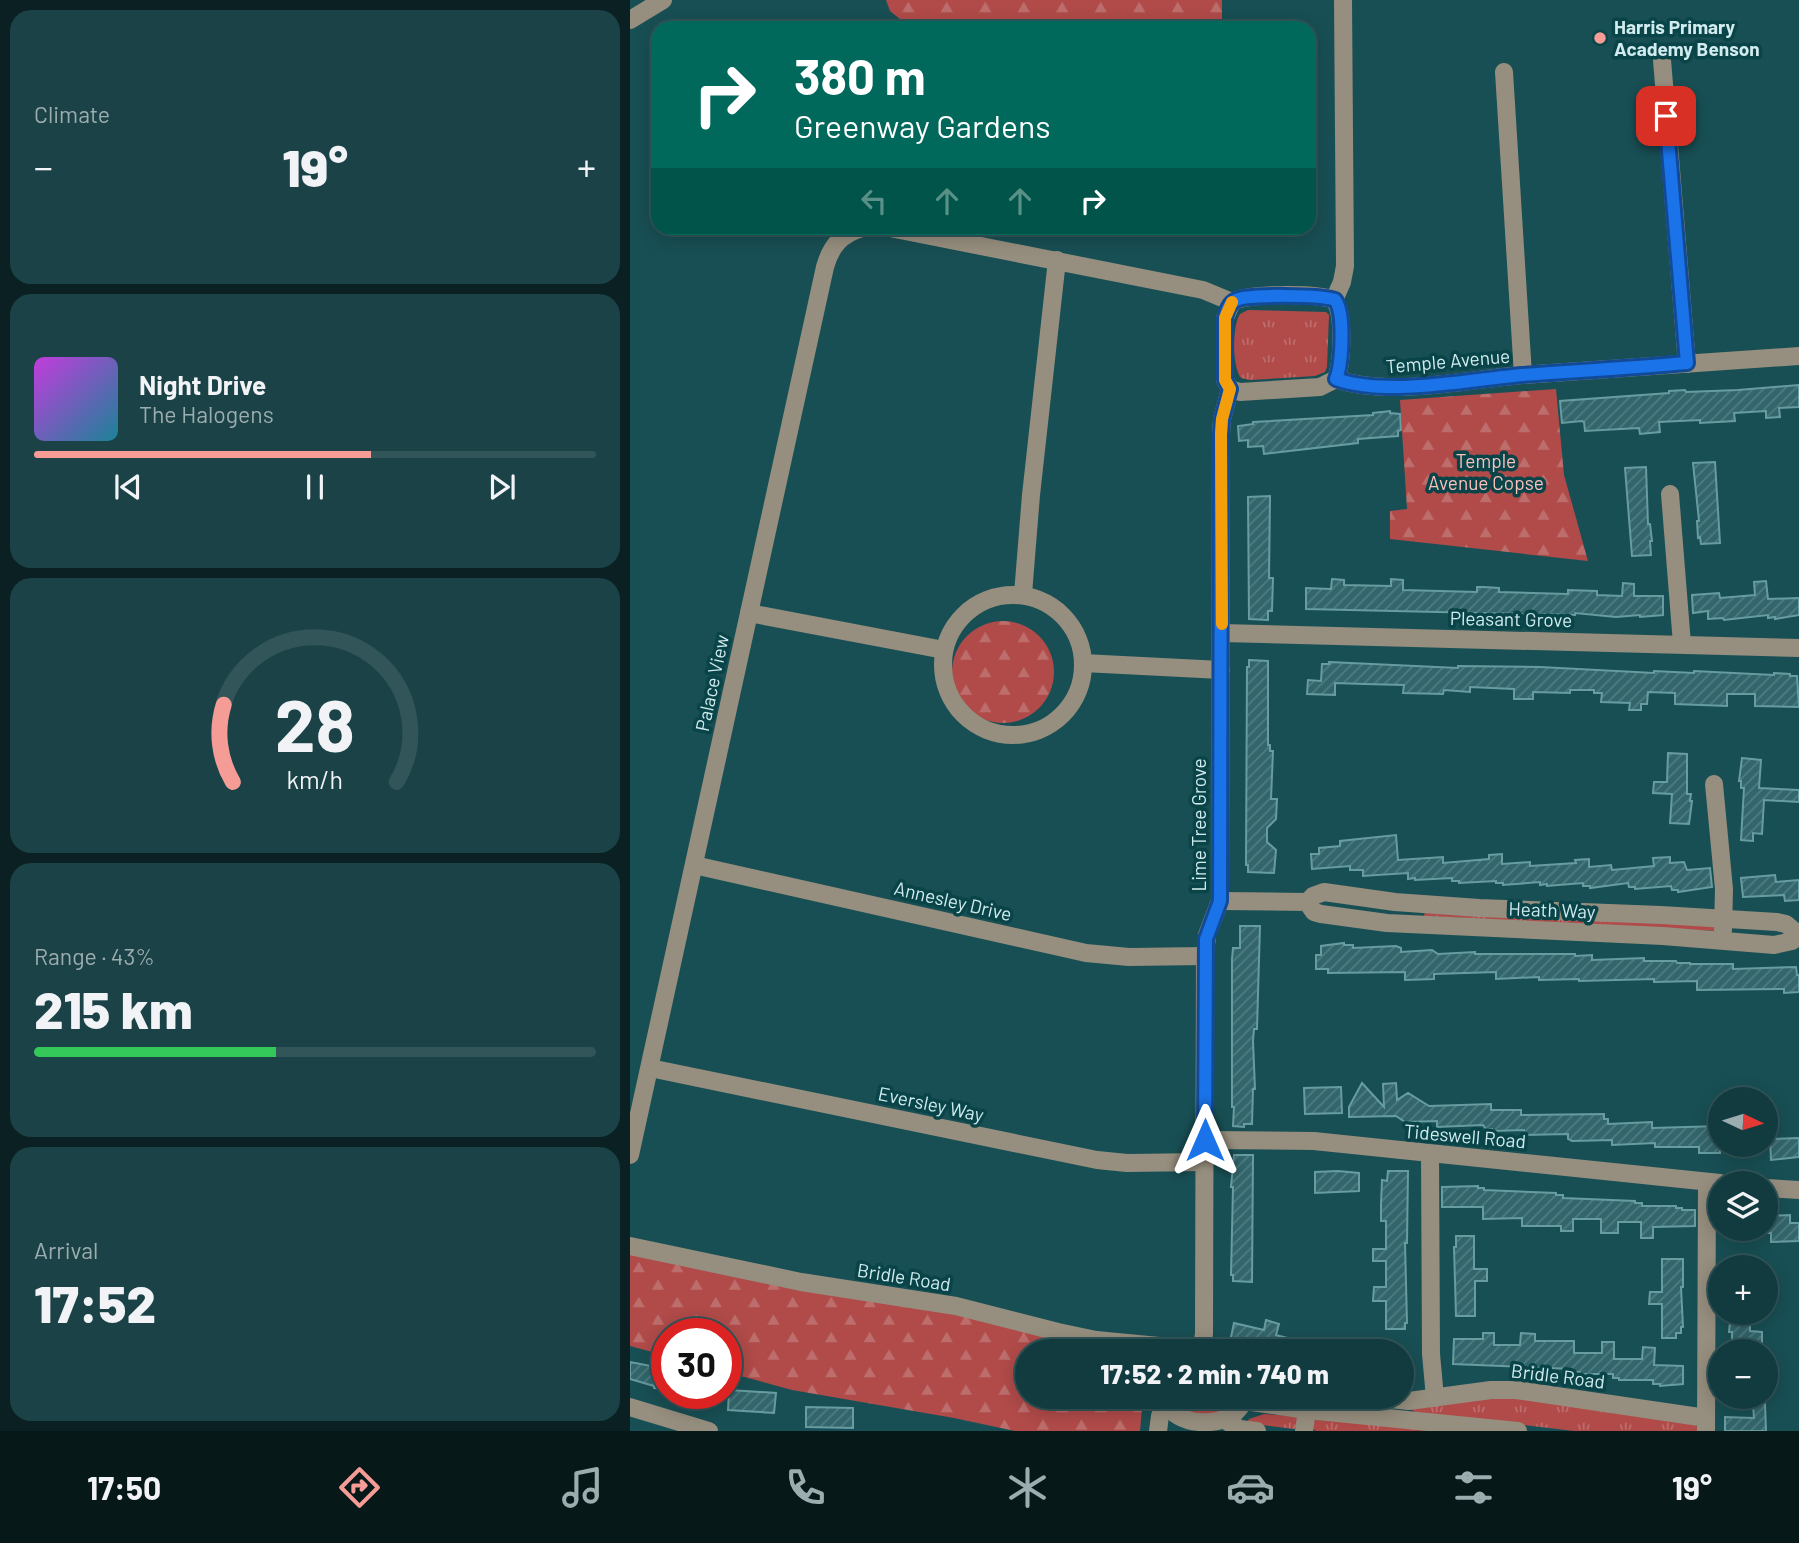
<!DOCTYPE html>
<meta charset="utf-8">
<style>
:root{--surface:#123b3f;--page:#1b4246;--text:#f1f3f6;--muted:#9cadb0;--line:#315559;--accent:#f59c96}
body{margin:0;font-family:Barlow,sans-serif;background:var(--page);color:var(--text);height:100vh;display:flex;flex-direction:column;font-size:26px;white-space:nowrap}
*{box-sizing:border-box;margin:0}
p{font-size:23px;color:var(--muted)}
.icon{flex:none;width:38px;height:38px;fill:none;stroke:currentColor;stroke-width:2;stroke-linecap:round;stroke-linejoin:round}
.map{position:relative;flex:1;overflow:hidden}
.side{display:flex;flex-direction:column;gap:10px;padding:10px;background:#0a2023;width:630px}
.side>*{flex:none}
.top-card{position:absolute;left:21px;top:21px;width:665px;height:214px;border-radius:21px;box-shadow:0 4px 18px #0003,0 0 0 2px var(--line);background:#00695c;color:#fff;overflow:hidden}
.needle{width:46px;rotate:94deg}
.fabs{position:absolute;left:1078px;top:1087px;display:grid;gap:14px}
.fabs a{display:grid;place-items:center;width:70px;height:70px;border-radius:50%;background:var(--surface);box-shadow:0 4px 18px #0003,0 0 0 2px var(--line);font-size:35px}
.speed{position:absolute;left:21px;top:1318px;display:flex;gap:14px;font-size:35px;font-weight:700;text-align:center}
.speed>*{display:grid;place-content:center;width:91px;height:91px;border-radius:50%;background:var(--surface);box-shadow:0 4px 18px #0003,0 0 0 2px var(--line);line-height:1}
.speed .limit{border:10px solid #d22;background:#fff;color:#111}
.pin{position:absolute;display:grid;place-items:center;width:60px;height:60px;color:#fff;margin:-30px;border-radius:14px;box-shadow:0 4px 10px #0006}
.me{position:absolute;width:77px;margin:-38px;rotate:0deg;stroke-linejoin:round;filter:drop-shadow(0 0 5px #0008)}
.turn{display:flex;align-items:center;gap:24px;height:147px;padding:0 28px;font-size:32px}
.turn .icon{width:91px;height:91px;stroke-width:2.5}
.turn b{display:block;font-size:49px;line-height:60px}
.lanes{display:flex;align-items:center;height:66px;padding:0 28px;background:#0003;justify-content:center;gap:35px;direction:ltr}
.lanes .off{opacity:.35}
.big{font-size:52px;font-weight:800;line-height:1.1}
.side .widget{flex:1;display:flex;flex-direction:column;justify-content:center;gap:10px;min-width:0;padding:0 24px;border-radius:21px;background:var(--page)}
.side .dial{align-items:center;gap:0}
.dial svg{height:182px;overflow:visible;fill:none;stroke:var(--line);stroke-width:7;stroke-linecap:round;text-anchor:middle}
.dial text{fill:var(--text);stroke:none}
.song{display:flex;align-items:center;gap:21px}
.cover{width:84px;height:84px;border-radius:10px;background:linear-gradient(135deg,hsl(290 70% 55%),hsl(190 70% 35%))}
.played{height:7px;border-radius:4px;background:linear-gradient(90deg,var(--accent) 60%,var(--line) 60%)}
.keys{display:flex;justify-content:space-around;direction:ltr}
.heat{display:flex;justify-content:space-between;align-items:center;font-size:38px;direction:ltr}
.charge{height:10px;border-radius:5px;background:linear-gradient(90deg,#34c759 43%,var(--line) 0)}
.trip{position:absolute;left:385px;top:1339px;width:399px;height:70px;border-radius:35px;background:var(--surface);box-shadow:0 4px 18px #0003,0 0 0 2px var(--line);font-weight:800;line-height:70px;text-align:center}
.tab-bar{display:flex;height:112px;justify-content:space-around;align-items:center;background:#071819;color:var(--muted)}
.tab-bar .icon{width:49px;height:49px}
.tab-bar .selected{color:var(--accent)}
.tab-bar b{font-size:32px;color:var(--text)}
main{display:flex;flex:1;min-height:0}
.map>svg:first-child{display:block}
.grass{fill:url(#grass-tufts)}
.forest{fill:url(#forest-firs)}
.building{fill:url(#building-hatch);stroke:#679ca1;stroke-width:2}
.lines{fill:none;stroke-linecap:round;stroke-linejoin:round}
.minor{stroke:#968e7e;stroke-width:18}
.route-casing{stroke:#114b97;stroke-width:18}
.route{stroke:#1a73e8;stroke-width:12}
.slow{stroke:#f59e0b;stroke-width:12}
.poi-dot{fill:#f59c96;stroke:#094449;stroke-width:2.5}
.labels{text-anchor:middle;stroke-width:7;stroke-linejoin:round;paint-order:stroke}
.poi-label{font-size:19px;font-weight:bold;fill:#d1ebee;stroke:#094449;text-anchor:start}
.street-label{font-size:19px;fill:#d1ebee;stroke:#094449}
.park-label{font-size:19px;fill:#fcc1bc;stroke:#094449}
</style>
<main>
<section class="side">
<div class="widget"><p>Climate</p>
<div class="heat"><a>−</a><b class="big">19°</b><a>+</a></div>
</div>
<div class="widget">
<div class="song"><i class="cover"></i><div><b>Night Drive</b><p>The Halogens</p></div></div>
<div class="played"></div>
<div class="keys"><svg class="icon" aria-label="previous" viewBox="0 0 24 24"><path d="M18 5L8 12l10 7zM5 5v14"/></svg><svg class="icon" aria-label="pause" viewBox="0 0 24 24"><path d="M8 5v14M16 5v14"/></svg><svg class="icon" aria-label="next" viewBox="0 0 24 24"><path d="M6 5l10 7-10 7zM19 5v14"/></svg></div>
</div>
<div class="widget dial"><svg viewBox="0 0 100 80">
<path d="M14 69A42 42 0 1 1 86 69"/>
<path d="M14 69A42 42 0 0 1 10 35" stroke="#f59c96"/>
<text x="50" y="56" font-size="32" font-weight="700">28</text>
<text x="50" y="72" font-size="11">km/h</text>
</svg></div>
<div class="widget"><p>Range · 43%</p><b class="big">215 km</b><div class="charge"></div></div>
<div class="widget"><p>Arrival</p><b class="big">17:52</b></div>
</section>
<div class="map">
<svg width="1169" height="1431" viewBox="0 0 1169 1431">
<defs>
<pattern id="grass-tufts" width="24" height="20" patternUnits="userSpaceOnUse" patternTransform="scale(1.75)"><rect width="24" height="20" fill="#b04b49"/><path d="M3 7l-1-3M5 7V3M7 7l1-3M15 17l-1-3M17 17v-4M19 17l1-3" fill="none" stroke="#bd6e6c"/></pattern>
<pattern id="forest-firs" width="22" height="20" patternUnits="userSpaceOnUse" patternTransform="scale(1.75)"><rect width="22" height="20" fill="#b04b49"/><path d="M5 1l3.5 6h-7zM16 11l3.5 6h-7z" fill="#bd6e6c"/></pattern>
<pattern id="building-hatch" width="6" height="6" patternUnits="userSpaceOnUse" patternTransform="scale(1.75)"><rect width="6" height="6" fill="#32666c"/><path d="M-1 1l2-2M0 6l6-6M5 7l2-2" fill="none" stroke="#4f7c81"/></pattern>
</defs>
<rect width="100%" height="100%" fill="#184f54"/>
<g class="grass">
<path d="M618,310l78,2 3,3 -2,52 -2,5 -10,4 -65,4 -9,-2c-9,-11 -9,-52 -1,-64z"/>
<path d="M795,912l288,12 3,7 -292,-15z"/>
<path d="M868,1394l198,31 3,6h-125l-159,-19 -3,-2v-3z"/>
<path d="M542,1396l65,1 -13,19 -43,-5z"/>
<path d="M634,1414l31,2 3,2 -1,9 -3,2 -47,-6 2,-4z"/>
<path d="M686,1419l118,12h-118l-3,-2v-9z"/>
</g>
<g class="forest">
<path d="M256,0h336v28h-311l-21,-17z"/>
<path d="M926,389l8,86 24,86 -198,-22v-28l17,-2 -7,-109z"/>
<circle cx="373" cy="672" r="51"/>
<path d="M0,1252l297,55 214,44h-114v45l116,1 -3,34h-125l-61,-13 -162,-28 -66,-18v-38h-59v22l-37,-10z"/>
</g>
<g class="building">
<path d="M1169,385v22l-20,1 1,9 -14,1v-7l-32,2 1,8 -35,2v-3l-41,2 1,10 -20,2 -1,-6 -54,3 -1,-9 -2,-1 -20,2 -2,-22 109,-8v-2l16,-1 1,2 52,-2z"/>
<path d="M760,411v2l10,1 1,16 -3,1v5l-40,3v4l-94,11 -1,-8 -15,1v-7l-9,1 -1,-15 15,-2v-2l120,-7v-2z"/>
<path d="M1085,462l5,81 -19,1 -1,-7 -2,1 -1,-17h2l-6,-58z"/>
<path d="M1016,467l2,57h2l2,17h-2l1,14 -19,1 -7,-88z"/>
<path d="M640,496l-1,82h4l-1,33h-4v9l-19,-1 -1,-122z"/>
<path d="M702,579l12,1v5l47,1v-7l12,1v10l74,2v-5h6l16,1v4l69,2v-4l29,1v4l25,1 1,-13 11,1v12h29v19l-23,2v-2l-24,2 -41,-4v2l-269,-6v-21l25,1z"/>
<path d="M1136,581l2,18 31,-1v17l-24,4v-2l-7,1v-3l-44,5 -1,-2 -15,1v-8l-15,2 -1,-18 27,-2 1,5 35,-3 -1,-13z"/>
<path d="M619,660l19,1v84h2v6h3l-2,48h6l-1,20 -9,9v14l9,8 -2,23 -26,-1v-7h-2l1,-198h2z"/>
<path d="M699,662l129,6v-2l82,1 114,6v-2l40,2v-2l80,4v-2l16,1v2h7l2,31 -44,-1v-12h-28v12l-52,-2v-11l-27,-1 -1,12h-6v6h-12l1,-7 -29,-1 1,-9h-8v-3h-24v3l-37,-1v7h-19v-10l-44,-2v5l-26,-2 -1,4 -40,-1 1,-8 -40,-1 -29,-1v12l-28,-1 1,-14 13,1 1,-17h7z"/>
<path d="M1038,753l19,1v40h4l-1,7h2l-3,23 -19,-1 2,-29 -19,-1 1,-11h13z"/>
<path d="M1112,758l19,2 -2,28 40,2v12l-35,-2 -2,34 -9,-1v8l-12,-1 3,-52h-3v-7h-2z"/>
<path d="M766,835l2,25 45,-3v6l46,-4v-4l13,-1v10l28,-2v4l46,-3 -1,-3 14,-1v8l22,-2 1,5 42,-4 -1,-8 17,-1v6l14,-1 3,8 23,-2 2,19 -34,5v-2h-6l-1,-4 -36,3v-2h-6l-1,-4 -38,5v-2h-7v-3l-36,3v-2l-7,1v-3l-37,3v-2h-7v-2l-37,2v-2h-7v-3l-37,2v-2l-7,1v-6l-45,3v-6h-13v-4l-38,3 -1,-15h8v-6l21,-2v-5z"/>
<path d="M1145,875l1,7 23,-2v20l-14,1 -1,-6 -41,2 -2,-19z"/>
<path d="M610,926h20l-3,103h-3l-1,12 2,48h-2l-1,35h-8v3l-11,-1 1,-19h-2v-148l1,-11h7z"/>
<path d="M714,943v2h9v3l43,-2 5,2v4l31,-2 6,4 37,-2v2h100v2l17,-1v5l52,-2v3h32l1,2h13v1h43v5l63,-2 1,8h2v17l-15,1v-4l-87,1v-9l-43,1v-3l-75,2v-2l-40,1v-3l-43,2v-7l-62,2v5l-29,1v-8l-77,1v-4h-12v-14h5v-9z"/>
<path d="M732,1083l22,24 -1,-23 13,-1 1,17 11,-7 21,13 62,-2v6h30v5l83,-1v5h4v5l44,-2v6l68,-2v27h-21v-6h-44v-4l-43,2v-5l-40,1 -4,-2v-5l-44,1v-5l-32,1v-2h-6l-3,-4 -46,2v-6l-32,1 -9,-6 -47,1v-10z"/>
<path d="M711,1087l1,26 -37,1 -1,-26z"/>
<path d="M1169,1138v19l-28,3 -1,-21z"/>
<path d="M604,1155h19l-1,127 -19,-1v-6h-2l2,-88h-2z"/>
<path d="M708,1171l21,2v18l-44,2v-21z"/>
<path d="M758,1171h20l-1,72h-2l2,80h-2v6h-19v-28h-13l1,-14h12v-26h-13v-12h13v-28h-5v-17l1,-24 5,1z"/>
<path d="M848,1186v2h6v2l72,3v2h7v3l72,3v2h7v3h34v2h6v2h13v16l-42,1v11h-12v-16h-23v11h-17v-14h-28v12h-12v-5h-39v-8l-39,1v-12h-41v-20z"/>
<path d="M1160,1215v8h9v18l-28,1v-9h-5v-17z"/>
<path d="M826,1236h18v33h13v12h-12v35h-19l-2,-69h2z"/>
<path d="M1032,1259h21v28h-2l2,40h-2v6h-5v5h-14v-34h-13l1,-12h12z"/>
<path d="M1101,1312h19v19l12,1v19h-30v-19h-3z"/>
<path d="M636,1320l13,4 -3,11 23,6 -1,10h-34l-34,-9 4,-19 30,7z"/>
<path d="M853,1333h11v12h26l1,-12 14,1v7h39v12h28v-11h12v17h28l1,-12 12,1 -1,17 29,1v18l-23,2v-2h-7v-4h-34v-2h-6v-4h-33v-2h-7v-3l-120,-5 1,-25h29z"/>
<path d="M0,1362l37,7v20l-13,-1v-2l-24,-7z"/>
<path d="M99,1390l47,3 -2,20 -46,-3z"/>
<path d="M1135,1404l1,27h-41v-14l29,1 -1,-13z"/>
<path d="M176,1407l47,1v20l-47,-1z"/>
</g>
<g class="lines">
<g class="minor">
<path d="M0,20l33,-20"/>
<path d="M1032,60l25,304"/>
<path d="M874,72l19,303"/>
<path d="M260,228l313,62 29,12c15,-9 86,-9 102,-2"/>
<path d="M704,300l8,-18 3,-16 -2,-266"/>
<path d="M704,300c11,12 8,64 2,79"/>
<path d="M706,379c52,18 130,1 186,-4 92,-7 185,-12 277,-19"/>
<path d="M600,389l10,3 80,-5 16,-8"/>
<path d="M1040,494l12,150"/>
<path d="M393,594l8,-99 26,-235"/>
<circle cx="383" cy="665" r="70"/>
<path d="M119,613l195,37"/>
<path d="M592,633l577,15"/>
<path d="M453,663l138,7"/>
<path d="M1084,784l10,105 -1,41"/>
<path d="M64,865l392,88 43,4 76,-1"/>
<path d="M590,901l87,1 7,10 7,2 66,9 276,13 111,9 18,-4 7,-5"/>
<path d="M677,902l6,-6 11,-4 71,10 84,6 182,7 116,7 9,2 13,11"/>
<path d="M20,1068l447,92 30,3 78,-1"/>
<path d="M575,1140l109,1 406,42"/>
<path d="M800,1154l1,200 4,44"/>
<path d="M0,1155l195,-888c6,-21 16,-33 37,-39"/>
<path d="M1136,1188l33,2"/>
<path d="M0,1246l171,36 155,24 102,26 38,8 63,6 11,5"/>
<path d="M571,1351l3,-17 1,-378 2,-21 13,-34 1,-467 1,-15 8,-30 -5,-9v-62l7,-16"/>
<path d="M534,1396c5,35 76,35 80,0"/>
<path d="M732,1396l47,5 82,-11h25l190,28"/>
<path d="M614,1401l63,9 211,21"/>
<path d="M0,1407l79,24"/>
<path d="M598,1422l12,7 17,2"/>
<path d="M528,1431l2,-15 6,-10"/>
<path d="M674,1431l3,-21"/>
<path d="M1076,1431l1,-249"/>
</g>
</g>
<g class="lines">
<defs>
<path id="route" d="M575,1140l1,-201 14,-38 1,-467 1,-15 8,-30 -5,-9v-62c2,-7 4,-15 11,-18 11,-6 87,-5 99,0 10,12 7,64 1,79 51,18 131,1 186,-4 55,-4 110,-7 165,-12l-21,-247"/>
</defs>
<use href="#route" class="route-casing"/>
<use href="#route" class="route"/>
<path class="slow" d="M592,624l-1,-190 1,-15 8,-30 -5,-9v-62l7,-16"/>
</g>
<circle class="poi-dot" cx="970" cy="38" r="7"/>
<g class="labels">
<g class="poi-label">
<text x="984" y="34">Harris Primary<tspan x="984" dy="22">Academy Benson</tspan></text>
</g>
<g class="street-label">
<text transform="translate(818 361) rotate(-5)" y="7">Temple Avenue</text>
<text transform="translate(881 619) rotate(1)" y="7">Pleasant Grove</text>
<text transform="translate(82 683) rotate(-78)" y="7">Palace View</text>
<text transform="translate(569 825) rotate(-90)" y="7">Lime Tree Grove</text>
<text transform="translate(323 901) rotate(13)" y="7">Annesley Drive</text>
<text transform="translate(922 910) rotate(2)" y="7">Heath Way</text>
<text transform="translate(301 1104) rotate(12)" y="7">Eversley Way</text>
<text transform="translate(835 1136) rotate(5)" y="7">Tideswell Road</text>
<text transform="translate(274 1277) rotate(9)" y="7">Bridle Road</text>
<text transform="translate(928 1376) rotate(7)" y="7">Bridle Road</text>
</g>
<g class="park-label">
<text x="856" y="468">Temple<tspan x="856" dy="22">Avenue Copse</tspan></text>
</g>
</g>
</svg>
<div class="fabs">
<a><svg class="needle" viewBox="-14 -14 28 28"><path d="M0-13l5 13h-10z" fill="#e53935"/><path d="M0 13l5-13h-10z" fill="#9cadb0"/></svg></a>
<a><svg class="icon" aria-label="layers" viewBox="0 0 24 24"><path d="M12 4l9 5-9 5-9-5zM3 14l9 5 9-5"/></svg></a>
<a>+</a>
<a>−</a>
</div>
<div class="speed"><div class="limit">30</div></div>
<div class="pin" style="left:1036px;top:116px;background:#d93025"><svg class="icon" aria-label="arrive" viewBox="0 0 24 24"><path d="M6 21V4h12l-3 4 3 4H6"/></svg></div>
<svg class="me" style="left:575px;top:1140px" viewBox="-20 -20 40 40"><path d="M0-17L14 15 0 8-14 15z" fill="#1a73e8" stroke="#fff" stroke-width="4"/></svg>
<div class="trip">17:52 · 2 min · 740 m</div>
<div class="top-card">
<div class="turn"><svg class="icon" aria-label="right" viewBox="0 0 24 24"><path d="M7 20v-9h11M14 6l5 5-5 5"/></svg><div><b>380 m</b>Greenway Gardens</div></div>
<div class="lanes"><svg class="icon off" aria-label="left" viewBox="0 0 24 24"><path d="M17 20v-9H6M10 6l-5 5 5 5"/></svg><svg class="icon off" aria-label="ahead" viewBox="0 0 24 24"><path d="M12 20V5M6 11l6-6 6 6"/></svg><svg class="icon off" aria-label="ahead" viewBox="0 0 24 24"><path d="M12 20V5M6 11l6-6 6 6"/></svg><svg class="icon" aria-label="right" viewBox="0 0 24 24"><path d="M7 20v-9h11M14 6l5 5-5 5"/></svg></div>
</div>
</div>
</main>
<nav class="tab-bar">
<b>17:50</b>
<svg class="icon selected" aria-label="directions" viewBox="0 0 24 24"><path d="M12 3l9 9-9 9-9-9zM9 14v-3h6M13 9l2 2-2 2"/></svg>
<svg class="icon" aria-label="music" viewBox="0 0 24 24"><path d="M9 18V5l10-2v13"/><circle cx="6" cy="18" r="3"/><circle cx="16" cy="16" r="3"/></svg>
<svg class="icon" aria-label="phone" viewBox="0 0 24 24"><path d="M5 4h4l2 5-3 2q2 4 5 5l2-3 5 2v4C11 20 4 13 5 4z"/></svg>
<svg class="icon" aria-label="climate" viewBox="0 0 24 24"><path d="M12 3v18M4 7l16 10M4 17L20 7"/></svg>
<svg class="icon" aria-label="car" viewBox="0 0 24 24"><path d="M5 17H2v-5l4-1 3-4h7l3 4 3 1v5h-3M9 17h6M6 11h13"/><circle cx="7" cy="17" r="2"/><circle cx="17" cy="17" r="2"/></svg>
<svg class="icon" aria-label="filters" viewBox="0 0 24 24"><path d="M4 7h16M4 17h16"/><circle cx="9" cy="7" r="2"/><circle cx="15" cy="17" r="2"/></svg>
<b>19°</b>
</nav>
